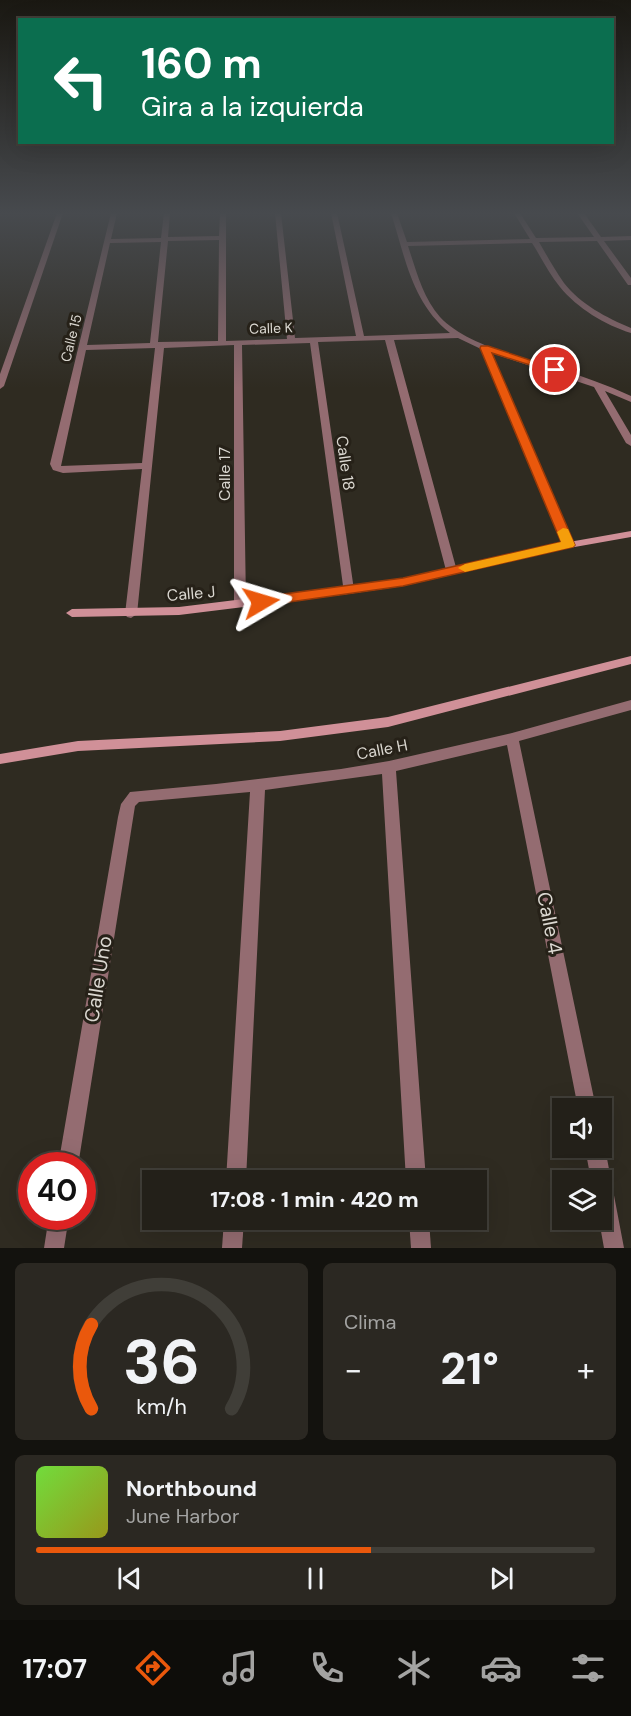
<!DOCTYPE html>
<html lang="es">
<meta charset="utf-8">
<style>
:root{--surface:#232019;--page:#2b2822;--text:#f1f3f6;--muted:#a3a3a2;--line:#403e38;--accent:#ea580c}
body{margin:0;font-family:"DM Sans",sans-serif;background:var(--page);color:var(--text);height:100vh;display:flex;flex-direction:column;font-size:22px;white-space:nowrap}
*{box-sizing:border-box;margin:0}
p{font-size:20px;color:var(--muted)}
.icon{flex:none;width:33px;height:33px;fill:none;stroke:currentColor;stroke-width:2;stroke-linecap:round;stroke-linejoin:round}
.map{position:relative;height:1248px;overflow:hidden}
.panel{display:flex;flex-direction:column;gap:15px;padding:15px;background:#13120e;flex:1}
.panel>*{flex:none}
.hud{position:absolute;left:18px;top:18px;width:596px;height:126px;border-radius:0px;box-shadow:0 6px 24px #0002,0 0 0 2px var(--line);background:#0b6e4f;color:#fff;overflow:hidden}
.fabs{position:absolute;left:552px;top:1098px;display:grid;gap:12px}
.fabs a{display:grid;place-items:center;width:60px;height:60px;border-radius:0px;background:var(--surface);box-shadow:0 6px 24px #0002,0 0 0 2px var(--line);font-size:30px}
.speed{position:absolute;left:18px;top:1152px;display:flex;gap:12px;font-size:30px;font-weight:700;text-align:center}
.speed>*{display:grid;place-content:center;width:78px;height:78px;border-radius:50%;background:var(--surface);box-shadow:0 6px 24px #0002,0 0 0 2px var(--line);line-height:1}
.speed .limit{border:9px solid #d22;background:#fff;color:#111}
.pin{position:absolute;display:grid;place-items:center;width:51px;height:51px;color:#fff;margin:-26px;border:3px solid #fff;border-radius:50%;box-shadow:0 2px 6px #0007}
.me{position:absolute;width:66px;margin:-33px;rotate:83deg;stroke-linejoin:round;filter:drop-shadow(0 0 4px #0008)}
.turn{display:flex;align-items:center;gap:21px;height:126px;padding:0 24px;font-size:27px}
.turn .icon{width:78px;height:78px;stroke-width:2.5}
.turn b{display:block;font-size:42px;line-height:51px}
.big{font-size:45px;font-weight:700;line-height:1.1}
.panel .widget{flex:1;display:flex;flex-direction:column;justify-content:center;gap:9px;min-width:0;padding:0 21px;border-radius:9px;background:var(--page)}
.panel .dial{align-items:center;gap:0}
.dial svg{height:156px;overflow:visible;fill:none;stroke:var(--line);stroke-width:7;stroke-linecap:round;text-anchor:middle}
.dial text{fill:var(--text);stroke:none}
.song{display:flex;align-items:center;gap:18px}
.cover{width:72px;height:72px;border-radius:9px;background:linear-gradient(135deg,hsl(100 70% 55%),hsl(60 70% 35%))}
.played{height:6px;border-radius:3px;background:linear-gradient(90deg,var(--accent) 60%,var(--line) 60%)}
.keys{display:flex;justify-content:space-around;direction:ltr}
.heat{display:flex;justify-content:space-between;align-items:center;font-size:33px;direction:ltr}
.panel .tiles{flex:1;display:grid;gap:15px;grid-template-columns:1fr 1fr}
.widget:last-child{grid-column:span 2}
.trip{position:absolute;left:142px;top:1170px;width:345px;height:60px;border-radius:0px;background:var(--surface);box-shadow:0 6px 24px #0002,0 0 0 2px var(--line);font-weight:700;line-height:60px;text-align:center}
.tab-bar{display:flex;height:96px;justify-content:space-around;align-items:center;background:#0e0d0a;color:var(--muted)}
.tab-bar .icon{width:42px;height:42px}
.tab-bar .current{color:var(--accent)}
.tab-bar b{font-size:27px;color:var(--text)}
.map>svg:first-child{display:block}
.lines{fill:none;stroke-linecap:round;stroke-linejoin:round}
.street{fill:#946c71;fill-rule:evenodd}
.secondary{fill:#d09098;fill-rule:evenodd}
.route{fill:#ea580c;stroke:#983908;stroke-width:1.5}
.slow{fill:#f59e0b}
.labels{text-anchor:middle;stroke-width:6;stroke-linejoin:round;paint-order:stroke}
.far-street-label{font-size:14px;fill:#dbd8d1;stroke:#262118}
.street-label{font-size:16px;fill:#dbd8d1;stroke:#262118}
.near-street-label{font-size:20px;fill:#dbd8d1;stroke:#262118}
</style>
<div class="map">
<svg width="631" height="1248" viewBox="0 0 631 1248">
<rect width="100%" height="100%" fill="#2f2b21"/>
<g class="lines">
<g class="street">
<path d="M57,213h6l-59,173 -4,3v-15z"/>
<path d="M111,213h6l-6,26 50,-1 3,-25h6l-2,24 51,-1 1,-23h6v128l61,-2 -12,-126h6l14,125 61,-2 -25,-123h6l27,123 86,-3c-38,-30 -45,-76 -59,-120h6l10,29 123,-3 -16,-26h6l16,25 58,-1 -17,-24h7l17,24 30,-1v4l-27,1 27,37v7h-3l-31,-44 -58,1c8,14 16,28 25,41 16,21 43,35 67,45v5c-26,-8 -54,-25 -71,-46 -11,-13 -19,-30 -28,-44l-124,3c8,24 15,52 32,71 26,28 81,40 117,51 25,8 50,17 74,28v6l-26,-11 26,44v11l-5,-3 -32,-56 -103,-34 83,192 -1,2 -4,1 -5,-3 -83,-196 -23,-11 -64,2 63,231 -6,4 -4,-1 -62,-234 -67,2 36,248 -2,3h-8l-34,-250 -68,2 4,259 -2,3h-8l-2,-3v-259l-70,3 -27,266 -6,4 -4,-1 -2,-3 17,-145 -79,4 -10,-3 -3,-6zM219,240l-1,101 -60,1 10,-101zM161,242l-11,101 -63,2 23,-102zM155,348l-13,115 -81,3 25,-116z"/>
<path d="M631,700v10l-112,31 77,367h-18l-71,-363 -111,26 30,409h-20l-24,-406 -117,16 -19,390h-20l24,-388 -111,10 -4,4 -57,360h-20l60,-349 3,-13 9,-12 86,-8 125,-15 48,-8 123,-28z"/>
<path d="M602,1141l3,7 19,100h-20l-5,-28h3v-40h-11l-6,-32h17z"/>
<path d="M49,1216h20l-5,32h-20z"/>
<path d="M224,1220h20l-2,28h-20z"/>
<path d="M409,1220h20l2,28h-20z"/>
</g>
<g class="secondary">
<path d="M631,531v6l-62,11 -166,38 -55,8 -169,21 -107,2 -6,-4 6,-4 107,-2 169,-21 55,-8 166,-36z"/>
<path d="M631,656v8l-243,63 -108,14 -202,10 -78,13v-10l78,-13 202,-10 108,-14z"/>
</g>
</g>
<linearGradient id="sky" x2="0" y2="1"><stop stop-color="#1a1812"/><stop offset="0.55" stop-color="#474a4e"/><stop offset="1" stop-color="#474a4e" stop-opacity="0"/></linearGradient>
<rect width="631" height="388" fill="url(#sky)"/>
<path class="route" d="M481,346h7l72,24 -5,3 -63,-20 83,192 -2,2 -170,39 -142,20 -5,-1 -2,-3 7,-5 142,-19 158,-36 -81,-194z"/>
<path class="slow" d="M563,528l5,1 7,16 -2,2 -108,25 -7,-4 7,-4 96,-22 -4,-10z"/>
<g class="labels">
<g class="far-street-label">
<text transform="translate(271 328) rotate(-2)" y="5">Calle K</text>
<text transform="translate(71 338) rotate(-76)" y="5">Calle 15</text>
</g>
<g class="street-label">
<text transform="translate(346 463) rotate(82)" y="6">Calle 18</text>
<text transform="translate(224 474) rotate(-90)" y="6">Calle 17</text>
<text transform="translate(191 593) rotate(-5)" y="6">Calle J</text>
<text transform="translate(382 749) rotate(-11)" y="6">Calle H</text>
</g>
<g class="near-street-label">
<text transform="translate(550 923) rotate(79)" y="7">Calle 4</text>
<text transform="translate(98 979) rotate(-81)" y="7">Calle Uno</text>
</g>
</g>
</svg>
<div class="fabs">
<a><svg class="icon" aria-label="sound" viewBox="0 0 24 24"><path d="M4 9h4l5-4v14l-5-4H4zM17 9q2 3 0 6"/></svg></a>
<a><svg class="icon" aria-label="layers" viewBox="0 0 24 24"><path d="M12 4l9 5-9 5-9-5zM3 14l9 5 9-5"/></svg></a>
</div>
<div class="speed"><div class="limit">40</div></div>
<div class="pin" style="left:555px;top:370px;background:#d93025"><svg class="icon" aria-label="arrive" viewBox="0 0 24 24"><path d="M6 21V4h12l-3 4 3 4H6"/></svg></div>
<svg class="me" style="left:261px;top:602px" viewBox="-20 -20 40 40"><path d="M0-17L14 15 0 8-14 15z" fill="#ea580c" stroke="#fff" stroke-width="4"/></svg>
<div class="trip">17:08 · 1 min · 420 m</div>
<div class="hud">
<div class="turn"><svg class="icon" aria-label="left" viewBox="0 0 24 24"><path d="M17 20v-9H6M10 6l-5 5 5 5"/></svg><div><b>160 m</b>Gira a la izquierda</div></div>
</div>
</div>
<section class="panel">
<div class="tiles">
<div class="widget dial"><svg viewBox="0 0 100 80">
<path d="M14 69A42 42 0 1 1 86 69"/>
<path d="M14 69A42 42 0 0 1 14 26" stroke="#ea580c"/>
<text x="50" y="56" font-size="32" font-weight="700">36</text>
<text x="50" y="72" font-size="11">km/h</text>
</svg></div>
<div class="widget"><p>Clima</p>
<div class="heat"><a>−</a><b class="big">21°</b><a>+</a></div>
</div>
<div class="widget">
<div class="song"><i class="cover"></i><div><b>Northbound</b><p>June Harbor</p></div></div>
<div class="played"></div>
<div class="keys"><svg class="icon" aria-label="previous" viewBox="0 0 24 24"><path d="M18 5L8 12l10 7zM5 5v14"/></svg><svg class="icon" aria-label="pause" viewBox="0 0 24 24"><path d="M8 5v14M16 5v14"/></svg><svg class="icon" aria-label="next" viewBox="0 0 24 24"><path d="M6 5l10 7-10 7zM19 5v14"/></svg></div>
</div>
</div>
</section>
<nav class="tab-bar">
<b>17:07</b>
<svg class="icon current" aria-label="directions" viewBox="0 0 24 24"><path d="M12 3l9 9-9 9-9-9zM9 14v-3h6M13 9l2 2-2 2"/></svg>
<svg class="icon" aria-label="music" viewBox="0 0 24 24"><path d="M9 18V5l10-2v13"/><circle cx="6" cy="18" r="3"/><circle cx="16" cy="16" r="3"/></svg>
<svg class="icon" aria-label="phone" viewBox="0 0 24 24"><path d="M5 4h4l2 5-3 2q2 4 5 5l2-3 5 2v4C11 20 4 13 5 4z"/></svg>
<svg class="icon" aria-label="climate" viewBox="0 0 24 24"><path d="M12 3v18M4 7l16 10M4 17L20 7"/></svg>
<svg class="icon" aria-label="car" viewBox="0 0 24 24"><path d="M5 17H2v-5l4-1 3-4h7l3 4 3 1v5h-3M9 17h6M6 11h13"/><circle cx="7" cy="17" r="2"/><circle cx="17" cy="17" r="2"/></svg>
<svg class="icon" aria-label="filters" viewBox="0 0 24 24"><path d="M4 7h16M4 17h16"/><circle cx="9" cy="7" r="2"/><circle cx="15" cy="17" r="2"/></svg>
</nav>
